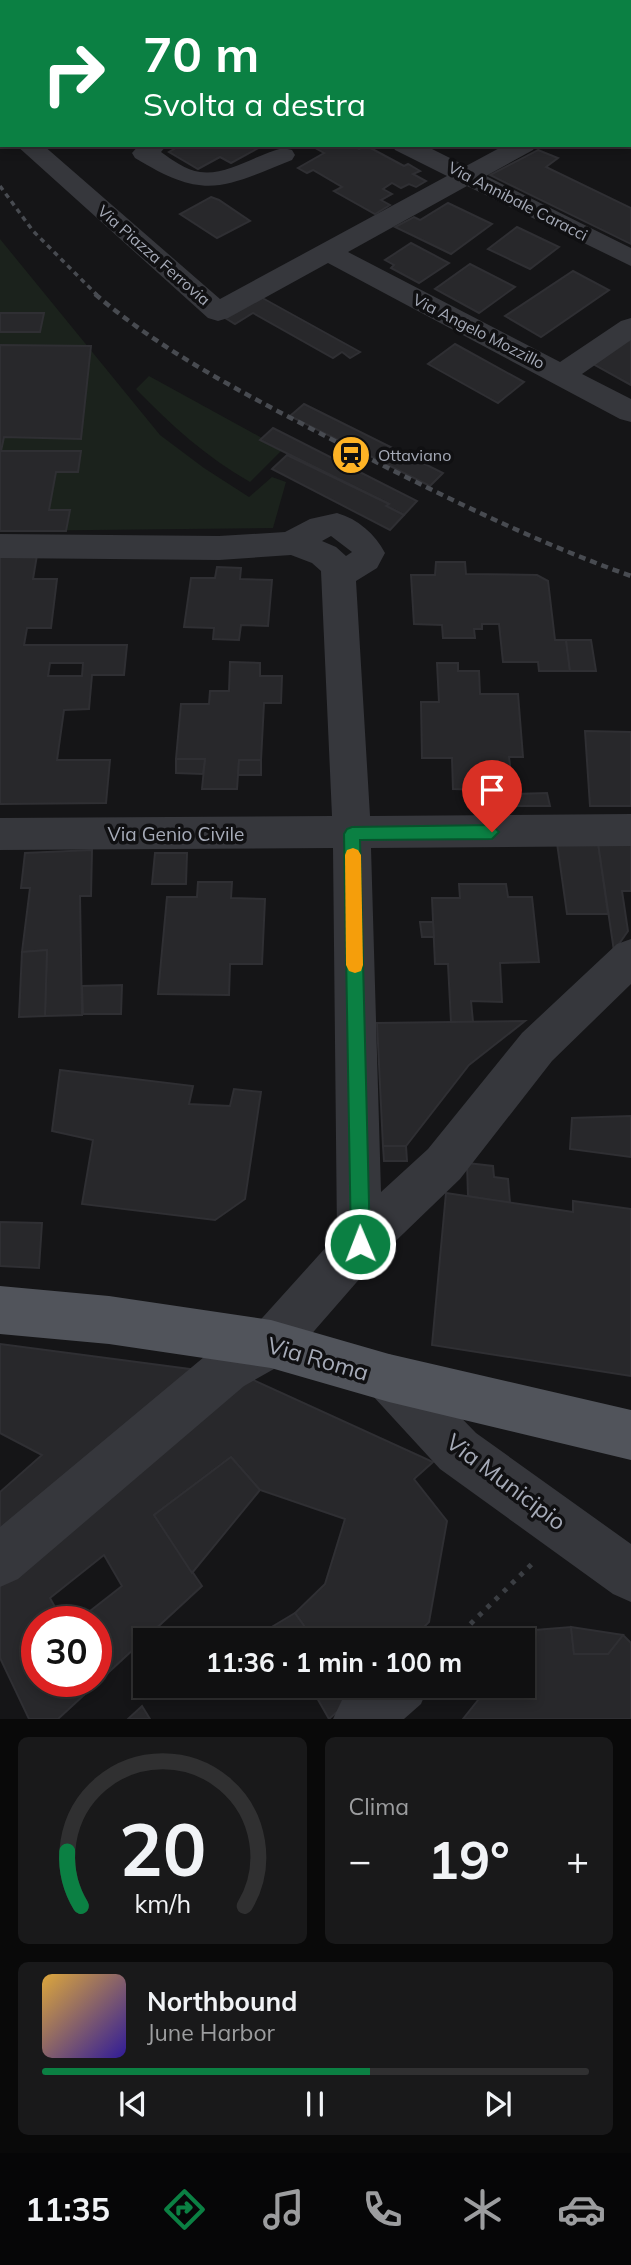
<!DOCTYPE html>
<html lang="it">
<meta charset="utf-8">
<style>
:root{--surface:#101011;--page:#19191a;--text:#f1f3f6;--muted:#9c9d9f;--line:#303031;--accent:#0b8043}
body{margin:0;font-family:Mulish,sans-serif;background:var(--page);color:var(--text);height:100vh;display:flex;flex-direction:column;font-size:26px;white-space:nowrap}
*{box-sizing:border-box;margin:0}
p{font-size:23px;color:var(--muted)}
.icon{flex:none;width:38px;height:38px;fill:none;stroke:currentColor;stroke-width:2;stroke-linecap:round;stroke-linejoin:round}
.map{position:relative;height:1719px;overflow:hidden}
.side{display:flex;flex-direction:column;gap:18px;padding:18px;background:#090909;flex:1}
.side>*{flex:none}
.banner{position:absolute;left:0px;top:0px;width:632px;height:147px;box-shadow:0 4px 10px #0003,0 0 0 2px var(--line);background:#0b8043;color:#fff;overflow:hidden}
.speed{position:absolute;left:21px;top:1606px;display:flex;gap:14px;font-size:35px;font-weight:700;text-align:center}
.speed>*{display:grid;place-content:center;width:91px;height:91px;border-radius:50%;background:var(--surface);box-shadow:0 4px 10px #0003,0 0 0 2px var(--line);line-height:1}
.speed .limit{border:10px solid #d22;background:#fff;color:#111}
.pin{position:absolute;display:grid;place-items:center;width:60px;height:60px;color:#fff;margin:-72px -30px;border-radius:50% 50% 50% 0;rotate:-45deg;box-shadow:0 0 7px #0007}
.pin .icon{rotate:45deg}
.me{position:absolute;width:77px;margin:-38px;rotate:359deg;stroke-linejoin:round;filter:drop-shadow(0 0 5px #0008)}
.turn{display:flex;align-items:center;gap:24px;height:147px;padding:0 28px;font-size:32px}
.turn .icon{width:91px;height:91px;stroke-width:2.5}
.turn b{display:block;font-size:49px;line-height:60px}
.big{font-size:52px;font-weight:700;line-height:1.1}
.side .widget{flex:1;display:flex;flex-direction:column;justify-content:center;gap:10px;min-width:0;padding:0 24px;border-radius:10px;background:var(--page)}
.side .dial{align-items:center;gap:0}
.dial svg{height:182px;overflow:visible;fill:none;stroke:var(--line);stroke-width:7;stroke-linecap:round;text-anchor:middle}
.dial text{fill:var(--text);stroke:none}
.song{display:flex;align-items:center;gap:21px}
.cover{width:84px;height:84px;border-radius:10px;background:linear-gradient(135deg,hsl(40 70% 55%),hsl(250 70% 35%))}
.played{height:7px;border-radius:4px;background:linear-gradient(90deg,var(--accent) 60%,var(--line) 60%)}
.keys{display:flex;justify-content:space-around;direction:ltr}
.heat{display:flex;justify-content:space-between;align-items:center;font-size:38px;direction:ltr}
.side .tiles{flex:1;display:grid;gap:18px;grid-template-columns:1fr 1fr}
.widget:last-child{grid-column:span 2}
.trip{position:absolute;left:133px;top:1628px;width:402px;height:70px;border-radius:0px;background:var(--surface);box-shadow:0 4px 10px #0003,0 0 0 2px var(--line);font-weight:700;line-height:70px;text-align:center}
.dock{display:flex;height:112px;justify-content:space-around;align-items:center;background:#060607;color:var(--muted)}
.dock .icon{width:49px;height:49px}
.dock .active{color:var(--accent)}
.dock b{font-size:32px;color:var(--text)}
.map>svg:first-child{display:block}
.green{fill:#1b221c}
.building{fill:#28282b;stroke:#2f2f33;stroke-width:2;fill-rule:evenodd}
.lines{fill:none;stroke-linecap:round;stroke-linejoin:round}
.path{stroke:#3b3e43;stroke-width:5;stroke-dasharray:4.5 7;stroke-linecap:butt}
.minor{fill:#36373c;fill-rule:evenodd}
.major{fill:#51545b;fill-rule:evenodd}
.rail-far1{stroke:#484b51;stroke-width:3.5;stroke-dasharray:5 4.5;stroke-linecap:butt}
.rail{stroke:#484b51;stroke-width:4.5;stroke-dasharray:7 5;stroke-linecap:butt}
.route{fill:#0b8043;stroke:#07532c;stroke-width:2}
.slow{fill:#f59e0b}
.labels{text-anchor:middle;stroke-width:7;stroke-linejoin:round;paint-order:stroke}
.far-street-label{font-size:16px;fill:#a6abb8;stroke:#101012}
.far-poi-label{font-size:16px;fill:#a6abb8;stroke:#101012;text-anchor:start}
.street-label{font-size:19px;fill:#a6abb8;stroke:#101012}
.near-street-label{font-size:23px;fill:#a6abb8;stroke:#101012}
</style>
<div class="map">
<svg width="631" height="1719" viewBox="0 0 631 1719">
<rect width="100%" height="100%" fill="#151517"/>
<g class="green">
<path d="M0,239l160,196 44,33 45,29 23,-20 14,5 -13,46 -273,3z"/>
<path d="M149,376l113,62 -1,2 20,11 -31,31c-44,-25 -79,-57 -114,-93z"/>
</g>
<g class="building">
<path d="M173,0h60l3,2h-67z"/>
<path d="M181,145h83l-33,18 -11,-6 -22,12 -29,-17z"/>
<path d="M310,145h43l6,4 6,-4 39,21 4,-2 12,7 -7,3 13,7 -10,6 -7,-3 -8,4 -9,-5 -9,6 9,5 -11,6 9,5 -15,9 -41,-23 8,-4 -29,-17 -6,3 -9,-5 26,-15z"/>
<path d="M538,150l20,8 -12,9 85,41v36l-141,-69z"/>
<path d="M211,197l8,3 31,21 -33,17 -37,-24z"/>
<path d="M448,203l44,21 -41,30 -56,-27 19,-10 6,3z"/>
<path d="M517,227l42,20 -29,22 -42,-20z"/>
<path d="M411,243l38,20 -30,20 -28,-15 3,-3 -9,-5z"/>
<path d="M470,264l45,23 -36,26 -44,-24z"/>
<path d="M573,271l36,19 -68,47 -36,-21z"/>
<path d="M257,295l103,57 -10,6 -8,-6 -9,6 -80,-45 -18,11 -16,-10z"/>
<path d="M0,313h44l-4,19h-40z"/>
<path d="M625,338l6,3v44l-40,-22z"/>
<path d="M455,344l69,38 -26,21 -70,-39z"/>
<path d="M0,345l91,1 -10,93 -77,-2 -3,14h80l-3,21h-22l-7,38h21l-4,21h-66z"/>
<path d="M304,404l139,69 -13,13 -140,-70z"/>
<path d="M273,428l144,73 -13,14 -18,-9 3,-2 -129,-64z"/>
<path d="M287,455l102,49 -3,2 18,9 -14,15 -118,-61z"/>
<path d="M37,555l-4,24h24l-6,49h-24l-3,17h103l-3,30h-32l-3,34 -25,1 -7,50h53l-4,43 -106,1v-248zM50,663h33l-1,13h-34z"/>
<path d="M436,562h29l1,12 71,1 11,6 7,59h11l4,31h-31l-1,-9h-35l-4,-38h-17v5h-8l1,9h-32l-1,-13 -28,-1 -3,-49h24z"/>
<path d="M217,567l24,1 -1,11 32,1 -4,46 -27,-1 -2,15 -26,-1 1,-11 -30,-1 7,-49h24z"/>
<path d="M566,640h25l5,31h-26z"/>
<path d="M230,662l30,1v13h22l-1,27h-17l-3,57h-22l-2,29h-35l3,-30h-29l5,-55h28l1,-13h19z"/>
<path d="M437,663h21v8h21l1,23h38l5,63h-14l3,25 -26,-1v9l-33,-1 -1,-31h-30l-1,-56h18z"/>
<path d="M585,731l46,1v74h-41z"/>
<path d="M176,759h29l-2,15 -27,-1z"/>
<path d="M239,760h22v15h-23z"/>
<path d="M547,793l3,13h-34l-2,-12z"/>
<path d="M557,843h41l10,71h-41z"/>
<path d="M598,843h33v48h-9l6,40 -14,20z"/>
<path d="M92,850l-1,46h-11l2,119 -37,1 2,-66 -25,2 8,-64h-9l4,-35z"/>
<path d="M155,853h32l-1,31h-34z"/>
<path d="M198,882h34l-1,16 34,1 -3,65h-32l-1,31 -71,-1 9,-97h30z"/>
<path d="M459,884h47l2,13h24l7,65 -39,1 2,39 -31,-1 2,21h-22l-3,-58h-13l-3,-66h28z"/>
<path d="M420,922h13l1,15h-12z"/>
<path d="M47,950l-2,66 -26,1 3,-65z"/>
<path d="M122,985l-1,29h-38l-1,-28z"/>
<path d="M525,1021l-56,44 -63,81h-23l-6,-123z"/>
<path d="M60,1070l133,16 -4,18 41,2 4,-17 27,3 -16,107 -30,21 -133,-16 11,-64 -41,-9z"/>
<path d="M631,1116v41l-61,-8 2,-31z"/>
<path d="M383,1146h23l1,15h-23z"/>
<path d="M467,1163l26,3 1,11 14,2 2,24 -42,-7z"/>
<path d="M446,1193l127,19v-11l58,8v167l-199,-31z"/>
<path d="M0,1222l42,1 -3,45 -39,-2z"/>
<path d="M0,1344l205,27 -205,183v-62l42,-37 -42,-22z"/>
<path d="M238,1373l195,89 -19,17 33,42 -18,101 -18,18h-97l-19,-27 30,-29 20,-65 -85,-29 -29,-33 -77,58 48,71 -144,133h-29l-29,-61v-77zM104,1555l18,31 -46,36h20v60h-59v-60h26l-13,-24z"/>
<path d="M231,1457l29,33 -68,83 -38,-58z"/>
<path d="M295,1613l19,27h-62l3,-3z"/>
<path d="M571,1627l3,27h34l15,-19 8,8v76h-168l27,-34h33v-41l12,-14z"/>
<path d="M571,1627l52,8 -15,19h-34z"/>
<path d="M319,1685h25l9,13 -24,21 -16,-28z"/>
<path d="M142,1706l8,13h-22z"/>
</g>
<g class="lines">
<path class="path" d="M454,1640l82,-80"/>
<g class="minor">
<path d="M34,0h25l-26,2z"/>
<path d="M273,0h25l-26,2z"/>
<path d="M316,0h25l1,2h-25z"/>
<path d="M530,0h26l1,2h-26z"/>
<path d="M2,11v14l-2,1v-14z"/>
<rect x="630" y="15" width="1" height="14"/>
<path d="M631,78v15h-1v-15z"/>
<rect x="0" y="114" width="2" height="16"/>
<path d="M16,145h27l177,154 227,-123 -52,-26 -3,-5h32l42,21 39,-21h31l-3,5 -47,26 145,72v18l-164,-80 -119,66 212,110 61,-41 10,-3v22l-49,34 49,25v23l-11,-3 -292,-156 -100,55 -10,3 -10,-3z"/>
<path d="M139,145h28l-6,7c11,8 25,18 39,20 27,4 57,-18 83,-24l9,2 3,5 -3,5c-71,29 -88,40 -157,-2l-3,-5z"/>
<path d="M337,513c21,6 38,21 48,40l-8,15 -21,13 14,235 261,-2v32l-260,2 10,344 47,-43 94,-116 95,-89 14,-5v45l-79,77 -92,118 -84,81 -88,101 -44,25 -226,193 -18,8v-60l210,-175 44,-25 83,-92 -4,-387 -333,2v-32l332,-2 -11,-245 -9,-8 -21,-8 -72,5 -219,-2v-24l219,2 66,-4 25,-13zM331,536l21,16 -6,4 -10,-9 -14,-6z"/>
<path d="M389,1354l17,7 70,72 155,111v58l-18,-8 -173,-125 -68,-74 -7,-17 7,-17z"/>
<path d="M359,1685h70l-8,19 -17,15h-71l9,-19z"/>
</g>
<path class="major" d="M0,1286l109,10 162,24 118,34 242,56v50l-242,-58 -118,-34 -162,-24 -109,-10z"/>
<path class="rail-far1" d="M0,186l33,45 64,64"/>
<path class="rail" d="M95,294c70,60 154,102 236,145 98,50 196,100 300,137"/>
</g>
<path class="route" d="M492,825l7,7 -7,7 -132,1 10,404 -3,7 -7,3 -6,-3 -3,-7 -7,-410 3,-5 5,-2z"/>
<path class="slow" d="M353,848l5,2 3,5 2,110 -2,6 -6,2 -6,-2 -3,-6 -1,-110 2,-5z"/>
<defs>
<symbol id="station-disc" viewBox="-11 -11 22 22"><circle r="9.5" fill="#feb325" stroke="#101012"/><path d="M-3-6H3Q5-6 5-4V2Q5 4 3 4L4.5 6H3L1.5 4h-3L-3 6H-4.5L-3 4Q-5 4-5 2V-4Q-5-6-3-6ZM-3.5-4v3h7v-3ZM-3.5 1v1.5H-2V1ZM2 1v1.5H3.5V1Z" fill="#111"/></symbol>
</defs>
<g fill-rule="evenodd">
<use href="#station-disc" x="329" y="433" width="44" height="44"/>
</g>
<g class="labels">
<g class="far-street-label">
<text transform="translate(518 201) rotate(27)" y="6">Via Annibale Caracci</text>
<text transform="translate(154 255) rotate(41)" y="6">Via Piazza Ferrovia</text>
<text transform="translate(479 331) rotate(27)" y="6">Via Angelo Mozzillo</text>
</g>
<g class="far-poi-label">
<text x="378" y="461">Ottaviano</text>
</g>
<g class="street-label">
<text x="176" y="841">Via Genio Civile</text>
</g>
<g class="near-street-label">
<text transform="translate(318 1359) rotate(16)" y="8">Via Roma</text>
<text transform="translate(506 1482) rotate(37)" y="8">Via Municipio</text>
</g>
</g>
</svg>
<div class="speed"><div class="limit">30</div></div>
<div class="pin" style="left:492px;top:832px;background:#d93025"><svg class="icon" aria-label="arrive" viewBox="0 0 24 24"><path d="M6 21V4h12l-3 4 3 4H6"/></svg></div>
<svg class="me" style="left:360px;top:1244px" viewBox="-20 -20 40 40"><circle r="17" fill="#0b8043" stroke="#fff" stroke-width="3"/><path d="M0-11L8 9 0 5-8 9z" fill="#fff"/></svg>
<div class="trip">11:36 · 1 min · 100 m</div>
<div class="banner">
<div class="turn"><svg class="icon" aria-label="right" viewBox="0 0 24 24"><path d="M7 20v-9h11M14 6l5 5-5 5"/></svg><div><b>70 m</b>Svolta a destra</div></div>
</div>
</div>
<section class="side">
<div class="tiles">
<div class="widget dial"><svg viewBox="0 0 100 80">
<path d="M14 69A42 42 0 1 1 86 69"/>
<path d="M14 69A42 42 0 0 1 8 45" stroke="#0b8043"/>
<text x="50" y="56" font-size="32" font-weight="700">20</text>
<text x="50" y="72" font-size="11">km/h</text>
</svg></div>
<div class="widget"><p>Clima</p>
<div class="heat"><a>−</a><b class="big">19°</b><a>+</a></div>
</div>
<div class="widget">
<div class="song"><i class="cover"></i><div><b>Northbound</b><p>June Harbor</p></div></div>
<div class="played"></div>
<div class="keys"><svg class="icon" aria-label="previous" viewBox="0 0 24 24"><path d="M18 5L8 12l10 7zM5 5v14"/></svg><svg class="icon" aria-label="pause" viewBox="0 0 24 24"><path d="M8 5v14M16 5v14"/></svg><svg class="icon" aria-label="next" viewBox="0 0 24 24"><path d="M6 5l10 7-10 7zM19 5v14"/></svg></div>
</div>
</div>
</section>
<nav class="dock">
<b>11:35</b>
<svg class="icon active" aria-label="directions" viewBox="0 0 24 24"><path d="M12 3l9 9-9 9-9-9zM9 14v-3h6M13 9l2 2-2 2"/></svg>
<svg class="icon" aria-label="music" viewBox="0 0 24 24"><path d="M9 18V5l10-2v13"/><circle cx="6" cy="18" r="3"/><circle cx="16" cy="16" r="3"/></svg>
<svg class="icon" aria-label="phone" viewBox="0 0 24 24"><path d="M5 4h4l2 5-3 2q2 4 5 5l2-3 5 2v4C11 20 4 13 5 4z"/></svg>
<svg class="icon" aria-label="climate" viewBox="0 0 24 24"><path d="M12 3v18M4 7l16 10M4 17L20 7"/></svg>
<svg class="icon" aria-label="car" viewBox="0 0 24 24"><path d="M5 17H2v-5l4-1 3-4h7l3 4 3 1v5h-3M9 17h6M6 11h13"/><circle cx="7" cy="17" r="2"/><circle cx="17" cy="17" r="2"/></svg>
</nav>
